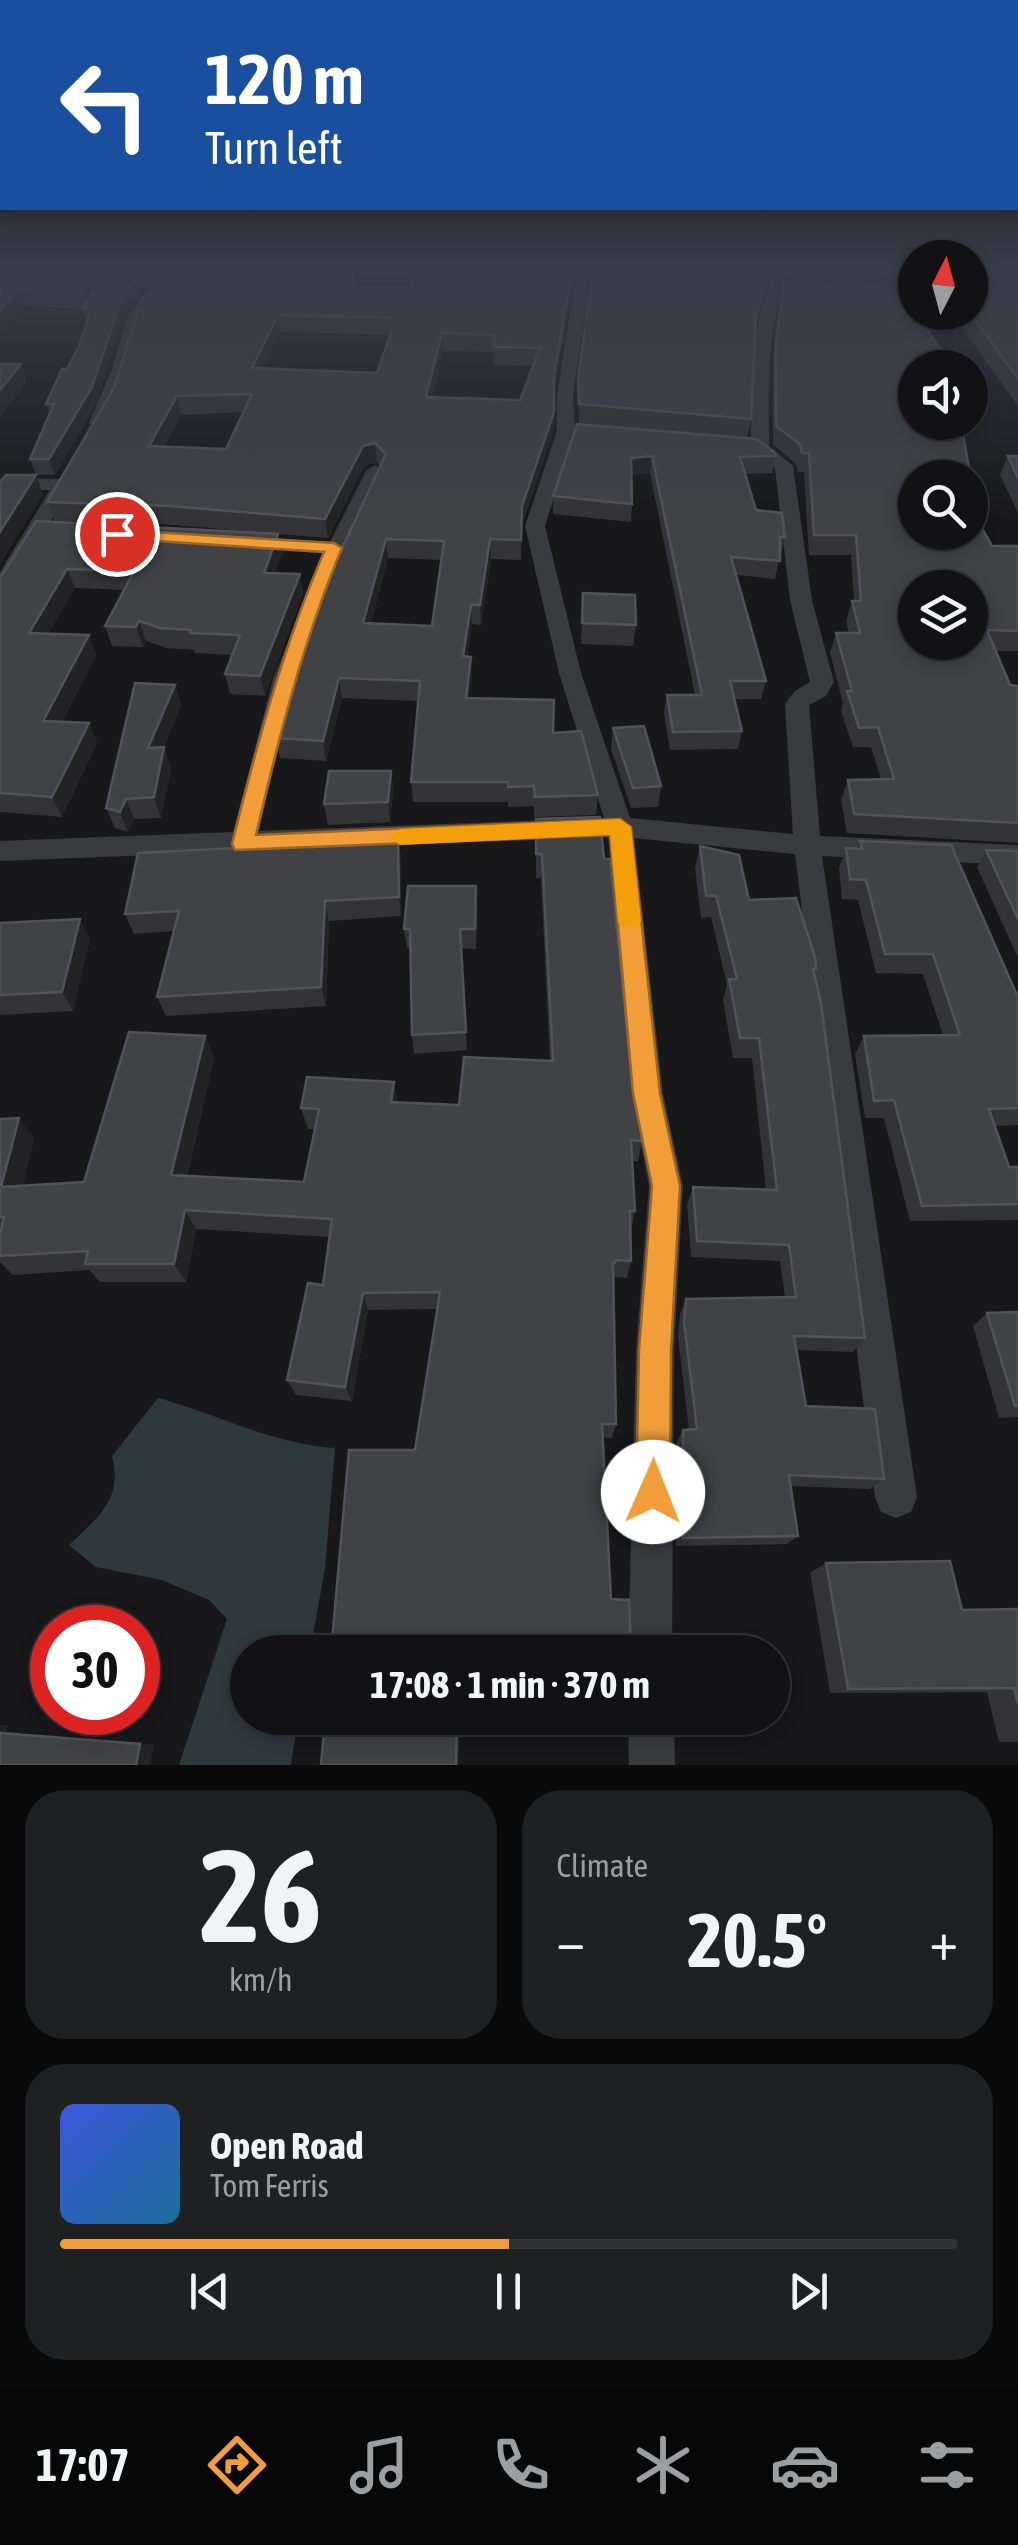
<!DOCTYPE html>
<meta charset="utf-8">
<style>
:root{--surface:#121214;--page:#1f2022;--text:#f1f3f6;--muted:#9c9ea0;--line:#313234;--accent:#f19e3a}
body{margin:0;font-family:"Asap Condensed",sans-serif;background:var(--page);color:var(--text);height:100vh;display:flex;flex-direction:column;font-size:38px;white-space:nowrap}
*{box-sizing:border-box;margin:0}
p{font-size:32px;color:var(--muted)}
.icon{flex:none;width:55px;height:55px;fill:none;stroke:currentColor;stroke-width:2;stroke-linecap:round;stroke-linejoin:round}
.map{position:relative;height:1765px;overflow:hidden}
.details{display:flex;flex-direction:column;gap:25px;padding:25px;background:#0a0a0b;flex:1}
.details>*{flex:none}
.banner{position:absolute;left:0px;top:0px;width:1020px;height:210px;box-shadow:0 5px 15px #0003,0 0 0 2px var(--line);background:#1a4fa0;color:#fff;overflow:hidden}
.needle{width:65px;rotate:6deg}
.fabs{position:absolute;left:898px;top:240px;display:grid;gap:20px}
.fabs a{display:grid;place-items:center;width:90px;height:90px;border-radius:50%;background:var(--surface);box-shadow:0 5px 15px #0003,0 0 0 2px var(--line);font-size:50px}
.speed{position:absolute;left:30px;top:1605px;display:flex;gap:20px;font-size:50px;font-weight:700;text-align:center}
.speed>*{display:grid;place-content:center;width:130px;height:130px;border-radius:50%;background:var(--surface);box-shadow:0 5px 15px #0003,0 0 0 2px var(--line);line-height:1}
.speed .limit{border:15px solid #d22;background:#fff;color:#111}
.pin{position:absolute;display:grid;place-items:center;width:85px;height:85px;color:#fff;margin:-42px;border:5px solid #fff;border-radius:50%;box-shadow:0 2px 10px #0007}
.me{position:absolute;width:110px;margin:-55px;rotate:1deg;stroke-linejoin:round;filter:drop-shadow(0 0 8px #0008)}
.turn{display:flex;align-items:center;gap:35px;height:210px;padding:0 40px;font-size:45px}
.turn .icon{width:130px;height:130px;stroke-width:2.5}
.turn b{display:block;font-size:70px;line-height:85px}
.big{font-size:75px;font-weight:700;line-height:1.1}
.details .tile{flex:1;display:flex;flex-direction:column;justify-content:center;gap:15px;min-width:0;padding:0 35px;border-radius:40px;background:var(--page)}
.details .dial{align-items:center;gap:0}
.dial b{font-size:130px;line-height:1}
.song{display:flex;align-items:center;gap:30px}
.cover{width:120px;height:120px;border-radius:15px;background:linear-gradient(135deg,hsl(230 70% 55%),hsl(200 70% 35%))}
.played{height:10px;border-radius:5px;background:linear-gradient(90deg,var(--accent) 50%,var(--line) 50%)}
.keys{display:flex;justify-content:space-around;direction:ltr}
.heat{display:flex;justify-content:space-between;align-items:center;font-size:55px;direction:ltr}
.details .tiles{flex:1;display:grid;gap:25px;grid-template-columns:1fr 1fr}
.tile:last-child{grid-column:span 2}
.trip{position:absolute;left:230px;top:1635px;width:560px;height:100px;border-radius:50px;background:var(--surface);box-shadow:0 5px 15px #0003,0 0 0 2px var(--line);font-weight:700;line-height:100px;text-align:center}
.tab-bar{display:flex;height:160px;justify-content:space-around;align-items:center;background:#070708;color:var(--muted)}
.tab-bar .icon{width:70px;height:70px}
.tab-bar .active{color:var(--accent)}
.tab-bar b{font-size:45px;color:var(--text)}
.map>svg:first-child{display:block}
.water{fill:#2e393e}
.lines{fill:none;stroke-linecap:round;stroke-linejoin:round}
.minor{fill:#393b3f;fill-rule:evenodd}
.wall{fill:#343438;fill-rule:evenodd}
.shaded-wall{fill:#232326}
.building{fill:#414246;stroke:#515358;stroke-width:2.5;fill-rule:evenodd}
.route{fill:#f19e3a;stroke:#9d6726;stroke-width:2.5}
.slow{fill:#f59e0b}
</style>
<div class="map">
<svg width="1018" height="1765" viewBox="0 0 1018 1765">
<rect width="100%" height="100%" fill="#18181a"/>
<path class="water" d="M158,1398c60,16 114,46 177,50l-10,120 -15,84h-62v66h50l-7,47h-112l48,-146 -18,-19 -47,-20 -66,-13 -27,-22c29,-28 54,-45 43,-89z"/>
<g class="lines">
<g class="minor">
<path d="M577,272h14l-18,123 2,36 -30,95 36,147 49,145 163,16 -8,-130 10,-13 15,-9 -20,-82 -15,-132 -24,-20c1,-60 -2,-121 24,-176h14c-24,57 -20,113 -20,174l24,20 19,134 22,82 -8,14 -17,9 11,131 198,9v20l-196,-9 95,641 -6,15 -15,6 -15,-6 -6,-15 -80,-643 -161,-16 29,255 20,93 -9,164 -2,302h-44l8,-302 13,-164 -18,-93 -23,-256 -608,24v-20l233,-9 40,-153 51,-126 -78,-5 -10,-6 10,-6 84,6 36,-71 9,-6 9,6c-63,124 -95,225 -125,360l345,-13 -45,-145 -34,-147 32,-95v-36z"/>
<path d="M96,278l97,3 7,4 -7,4 -27,-1c-8,10 -20,20 -25,31 -10,24 -19,99 -43,109l-9,-5 23,-54 16,-54 24,-28 -51,-2 -5,-1z"/>
<path d="M0,478l63,1 9,6 -61,104 -11,6v-23l50,-82h-50z"/>
<path d="M628,1718h46l1,47h-46z"/>
</g>
</g>
<g class="wall">
<path d="M0,272h352l2,15 57,1 -2,-16h165l-20,119 -1,39 -31,95 -1,35 -30,-1 -10,66 -9,-1 -5,33 5,20 -3,21 84,35 45,62 -2,20 -62,2v-11l-26,1v-5h-95l-2,-20 8,-81 -77,-3 -16,63 -46,-3 -4,-20 104,-273 -3,-3 -12,3 -37,73 -50,-4 4,19 -7,20 25,1 3,20 -38,102 -35,-2 -5,-20 7,-19 -37,-2 -1,-3 -28,-2 -20,-7 -3,6 -31,-1 -7,-20 19,-36 -49,-2 -27,45 41,2 7,20 -34,67 27,1 8,20 -35,74 -62,-5v-236l278,-42 -103,-9 -121,-4 -7,-19 67,-114 47,-111 -66,-2 2,9 45,8 -18,22 -27,88 -42,73h-19l7,19 -13,-35 20,-45 -4,-10 33,-58 8,-23 -5,-15 -58,-2zM280,332l110,3 -13,38 -114,-5zM443,351l50,1v13l40,1 -13,34 -88,-3zM243,412l-17,37 -62,-2 17,-32zM388,558l54,2 -10,66 -61,-3z"/>
<path d="M772,272l-16,53 -5,94 -4,19 -168,-15 -1,-46z"/>
<path d="M791,272h124v19h-5l-2,10 70,220 14,25h26v105h-22l14,34 8,1v157l-171,-10 -6,-33 7,-20 33,-1 -10,-32h-18l-12,-36 2,-8 -13,-50 6,-20h13l-3,-12 6,-20h2l-3,-46h-42l-5,-83h-6l-3,-9 -22,-19v-85l11,-77h5z"/>
<path d="M970,272h48v134l-67,-94h19z"/>
<path d="M577,424l198,32 -3,17 -27,1 11,36 29,27 -4,18h-1l-5,24 -39,-4 30,106 -5,18h-26l7,32 -4,18 -68,1 -6,-37 3,-18h28l-45,-222 -18,2v29l-1,18 -78,-8v-18z"/>
<path d="M1008,456h10v57l-18,-38z"/>
<path d="M583,593l53,32 -3,21 -52,-2z"/>
<path d="M175,685l6,20 -17,42 7,21 -10,50 -27,1 -6,13 -13,-4 -9,-20z"/>
<path d="M613,728l48,58 -3,21 -27,1 -20,-59z"/>
<path d="M391,771l2,20 -3,31 -62,3 -4,-21z"/>
<path d="M536,819l68,40 27,213 11,69 -4,20h-6l3,50 -4,19v31l-4,17 -13,-1 2,147 -4,14 -10,-1 9,162 20,53 -216,-202 22,-141 -69,1 -16,91 -56,-6 -9,-15 36,-95 7,-48 -134,-8 -10,53h-86l-11,-12 -76,5 -13,-13v-143l34,19 -11,47 61,-3 121,-146 9,22 -27,118 117,6 11,-53h-7l-7,-21 97,-6 61,3 91,-44 -9,-183h-5z"/>
<path d="M386,838l15,20v58l-72,5 -3,85 -160,10 -9,-19 17,-66 -40,3 -9,-20 193,-70z"/>
<path d="M860,841l158,152v132l-23,1 14,41h9v53l-108,1 -26,-103h-19l-10,-64 9,-18 79,-1 -20,-61 -47,-1 -18,-73 -16,-1 -3,-31 7,-20 11,1z"/>
<path d="M700,846l49,54 67,69 -2,6 51,363 -12,14 -57,-2 10,56 78,73 -14,10 -80,-3 8,50 -11,8 -111,2 1,-105 6,-11h6l-11,-93 2,-23 6,-15 99,-2 -5,-36 -89,-4 -4,-53 6,-17 73,3 -14,-132h-19l-10,-58 4,-15 -16,-68 -10,1 -6,-50z"/>
<path d="M986,850l32,1v107l-41,-91z"/>
<path d="M477,905l-1,44 -15,-1 6,102 -53,4 -2,-19 -1,-87h-4l-3,-19z"/>
<path d="M0,923l90,15 -17,73 -73,4z"/>
<path d="M1018,1312v105l-19,1 -26,-92 14,-13z"/>
<path d="M826,1563l136,47 56,-1v133h-19l-12,-50 -157,1 -20,-120z"/>
<path d="M325,1718l305,12 -5,1 -166,-7 -1,41h-137z"/>
</g>
<g class="shaded-wall">
<path d="M572,272h2l-21,122 1,-18z"/>
<path d="M770,272h2l-19,61 3,-17z"/>
<path d="M94,274l5,16 -13,18 -5,-17z"/>
<path d="M139,278l3,14 -18,22 -27,88 -42,73 -6,-16 72,-159z"/>
<path d="M18,289l6,17 -24,29v-25z"/>
<path d="M278,315l2,17 -25,54 -3,-18z"/>
<path d="M442,333l1,18 -16,64 -1,-18z"/>
<path d="M21,364l6,18 -27,35v-27z"/>
<path d="M177,396l4,19 -27,50 -5,-19z"/>
<path d="M554,412l-1,18 -32,95 1,-19z"/>
<path d="M375,443l2,19 -12,3 -37,73 -3,-19 38,-73z"/>
<path d="M652,456l-2,17 -20,2 1,-17z"/>
<path d="M36,475l7,19 -43,71v-33z"/>
<path d="M278,534l4,19 -14,39 -4,-19z"/>
<path d="M386,539l2,19 -22,84 -3,-19z"/>
<path d="M490,539l1,20 -10,66 -1,-20z"/>
<path d="M67,569l8,19 -38,64 -8,-19z"/>
<path d="M300,574l3,20 -38,102 -5,-20z"/>
<path d="M471,605l1,19 -8,52 -1,-20z"/>
<path d="M139,621l7,20 -3,6 -7,-20z"/>
<path d="M89,635l7,20 -44,86 -9,-20z"/>
<path d="M471,657l1,20 -5,41 -1,-20z"/>
<path d="M339,678l3,20 -16,63 -3,-20z"/>
<path d="M175,685l6,20 -17,42 7,21 -10,50 -7,-21 -6,-49z"/>
<path d="M89,723l8,20 -35,74 -10,-20z"/>
<path d="M391,771l2,20 -3,31 -2,-20z"/>
<path d="M126,799l8,20 -6,13 -8,-20z"/>
<path d="M398,838l3,20v58l-2,-19z"/>
<path d="M325,901l4,20 -3,85 -5,-19z"/>
<path d="M80,919l10,19 -17,73 -11,-19z"/>
<path d="M205,1036l9,22 -32,136 -11,-19z"/>
<path d="M394,1082l4,21 -7,-1z"/>
<path d="M19,1118l15,20 -16,68 -17,-19z"/>
<path d="M185,1210l11,19 -10,53 -12,-18z"/>
<path d="M363,1293l5,17 -16,91 -7,-14z"/>
<path d="M457,1723l2,1 -1,41h-2z"/>
<path d="M0,1725h8l-2,8h-6z"/>
<path d="M140,1744h14l-4,21h-14z"/>
</g>
<g class="building">
<path d="M0,272h56l38,2 -13,17 -63,-2 -18,21z"/>
<path d="M318,272h34l2,15 59,1 -3,-16h162l-18,104v36l-32,94 -1,34 -31,-1 -10,66h-9l-8,51 8,1 -5,41 88,2 -1,33 28,-2 17,64 -63,2 -1,-11 -26,1v-5h-97l9,-101 -81,-3 -16,63 -47,-3 49,-153 61,-131 -11,-11 -12,3 -38,73 -155,-13 -123,-4 67,-114 27,-87 22,-25 149,6 10,-7zM278,315l118,3 -19,55 -125,-5zM442,333l53,2 -2,12 47,1 -20,52 -94,-3zM252,394l-26,55 -77,-3 28,-50zM386,539l58,2 -12,85 -69,-3z"/>
<path d="M593,272h177l-14,44 -5,103 -172,-15 -1,-27z"/>
<path d="M881,272h34v2z"/>
<path d="M970,272h48v5h-43l-3,4 1,11 45,1v86l-49,-67z"/>
<path d="M101,277l38,1 -18,22 -29,87 -43,72h-19l24,-55h-8l16,-35h5l12,-23 12,-37 -9,-1z"/>
<path d="M784,282l127,7 -8,5 47,70 1,4h-36v54h46l17,99 14,25h26v85l-31,-1 23,55 8,1v137l-164,-9 -6,-34 46,-1 -16,-52 -19,1 -12,-37h5l-16,-58h24l-8,-32h9l-5,-66h-42l-5,-82h-7l-2,-9 -24,-18v-85zM915,478h55v54h-55zM915,588h55v54h-55z"/>
<path d="M0,364h21l-21,26z"/>
<path d="M577,424l180,15 18,14v3l-35,1 16,53 26,3 3,24h-5v24l-49,-4 35,124h-36l12,50 -69,1 -6,-37h35l-50,-239 -21,2 1,46 -79,-8z"/>
<path d="M1008,456h10v22z"/>
<path d="M6,475h30l-36,57v-49z"/>
<path d="M36,521l242,13 -14,39 36,1 -40,102 -35,-2 15,-39 -50,-2 1,-3 -31,-2 -21,-7 -3,6 -31,-1 29,-55 -67,-2 -38,64 60,2 -46,86 46,2 -37,74 -52,-4v-217l2,-1z"/>
<path d="M583,593l52,2 1,30 -54,-2z"/>
<path d="M135,683l40,2 -27,63 16,-1 -10,50 -28,2 -6,13 -14,-4z"/>
<path d="M644,726l17,60 -28,2 -20,-60z"/>
<path d="M329,771h62l-3,31 -64,2z"/>
<path d="M600,817l4,42h6l21,213 10,51 1,18 -11,-1 4,71h-5l1,50 -14,-1 -4,4 3,160h-14l9,175 18,1 2,52h-300l18,-202h66l25,-158 -77,1 -18,94 -58,-7 21,-97 15,2 9,-66 -147,-9 -11,54h-89l3,-13 -88,5v-22l4,-17h-4v-98l19,-1 -18,69 83,-5 45,-150 76,4 -34,139 133,7 15,-73 -18,-1 6,-31 87,5 -3,20 68,3 5,-48 89,4 -11,-207h-6v-35z"/>
<path d="M385,829l-1,9h14l1,59 -74,4 -4,86 -164,10 22,-86 -54,3 13,-61 180,-9 2,-12z"/>
<path d="M860,841l91,4 65,148h2v115l-29,1 20,58h9v37l-96,2 -28,-106 -20,1 -10,-65 96,-1 -27,-81h-48l-19,-74 -16,-1 -4,-31 16,1z"/>
<path d="M700,846l39,9 10,45 47,-2 19,59 1,12h-3l8,34 44,335 -71,-2 12,70 69,3 9,70 -95,-4 9,61 -115,2v-108l14,-1 -13,-107 2,-23 110,-2 -7,-52 -92,-4 -4,-54 84,3 -18,-152h-19l-11,-59h8l-21,-83h-10z"/>
<path d="M986,850l32,1v68z"/>
<path d="M408,886h68l-1,43h-15l6,103 -54,3 -2,-106h-6z"/>
<path d="M80,919l-18,73 -62,3v-72z"/>
<path d="M1018,1312v94h-3l-28,-93z"/>
<path d="M950,1561l12,49 56,-1v95l-4,-16 -166,1 -22,-126z"/>
<path d="M325,1718h308l-3,12 -173,-7 -1,42h-135z"/>
<path d="M0,1733l140,11 -4,21h-136z"/>
</g>
<linearGradient id="sky" x2="0" y2="1"><stop stop-color="#0d0d0e"/><stop offset="0.52" stop-color="#373d49"/><stop offset="1" stop-color="#373d49" stop-opacity="0"/></linearGradient>
<rect width="1018" height="519" fill="url(#sky)"/>
<path class="route" d="M117,530l217,13 8,5c-39,93 -63,189 -86,287l364,-16 11,8 29,266 20,93 -9,164 -1,142 -5,12 -12,5 -12,-5 -5,-12 3,-142 13,-164 -19,-93 -23,-258 -375,15 -3,-6c25,-100 51,-197 92,-292l-213,-14v-7z"/>
<path class="slow" d="M620,819l11,8 10,94 -3,6h-17l-3,-6 -8,-86 -210,10 -11,-8 11,-8z"/>
</svg>
<div class="fabs">
<a><svg class="needle" viewBox="-14 -14 28 28"><path d="M0-13l5 13h-10z" fill="#e53935"/><path d="M0 13l5-13h-10z" fill="#9c9ea0"/></svg></a>
<a><svg class="icon" aria-label="sound" viewBox="0 0 24 24"><path d="M4 9h4l5-4v14l-5-4H4zM17 9q2 3 0 6"/></svg></a>
<a><svg class="icon" aria-label="search" viewBox="0 0 24 24"><circle cx="10" cy="10" r="6"/><path d="M15 15l6 6"/></svg></a>
<a><svg class="icon" aria-label="layers" viewBox="0 0 24 24"><path d="M12 4l9 5-9 5-9-5zM3 14l9 5 9-5"/></svg></a>
</div>
<div class="speed"><div class="limit">30</div></div>
<div class="pin" style="left:117px;top:534px;background:#d93025"><svg class="icon" aria-label="arrive" viewBox="0 0 24 24"><path d="M6 21V4h12l-3 4 3 4H6"/></svg></div>
<svg class="me" style="left:653px;top:1492px" viewBox="-20 -20 40 40"><circle r="19" fill="#fff"/><path d="M0-13L10 11 0 6-10 11z" fill="#f19e3a"/></svg>
<div class="trip">17:08 · 1 min · 370 m</div>
<div class="banner">
<div class="turn"><svg class="icon" aria-label="left" viewBox="0 0 24 24"><path d="M17 20v-9H6M10 6l-5 5 5 5"/></svg><div><b>120 m</b>Turn left</div></div>
</div>
</div>
<section class="details">
<div class="tiles">
<div class="tile dial"><b>26</b><p>km/h</p></div>
<div class="tile"><p>Climate</p>
<div class="heat"><a>−</a><b class="big">20.5°</b><a>+</a></div>
</div>
<div class="tile">
<div class="song"><i class="cover"></i><div><b>Open Road</b><p>Tom Ferris</p></div></div>
<div class="played"></div>
<div class="keys"><svg class="icon" aria-label="previous" viewBox="0 0 24 24"><path d="M18 5L8 12l10 7zM5 5v14"/></svg><svg class="icon" aria-label="pause" viewBox="0 0 24 24"><path d="M8 5v14M16 5v14"/></svg><svg class="icon" aria-label="next" viewBox="0 0 24 24"><path d="M6 5l10 7-10 7zM19 5v14"/></svg></div>
</div>
</div>
</section>
<nav class="tab-bar">
<b>17:07</b>
<svg class="icon active" aria-label="directions" viewBox="0 0 24 24"><path d="M12 3l9 9-9 9-9-9zM9 14v-3h6M13 9l2 2-2 2"/></svg>
<svg class="icon" aria-label="music" viewBox="0 0 24 24"><path d="M9 18V5l10-2v13"/><circle cx="6" cy="18" r="3"/><circle cx="16" cy="16" r="3"/></svg>
<svg class="icon" aria-label="phone" viewBox="0 0 24 24"><path d="M5 4h4l2 5-3 2q2 4 5 5l2-3 5 2v4C11 20 4 13 5 4z"/></svg>
<svg class="icon" aria-label="climate" viewBox="0 0 24 24"><path d="M12 3v18M4 7l16 10M4 17L20 7"/></svg>
<svg class="icon" aria-label="car" viewBox="0 0 24 24"><path d="M5 17H2v-5l4-1 3-4h7l3 4 3 1v5h-3M9 17h6M6 11h13"/><circle cx="7" cy="17" r="2"/><circle cx="17" cy="17" r="2"/></svg>
<svg class="icon" aria-label="filters" viewBox="0 0 24 24"><path d="M4 7h16M4 17h16"/><circle cx="9" cy="7" r="2"/><circle cx="15" cy="17" r="2"/></svg>
</nav>
